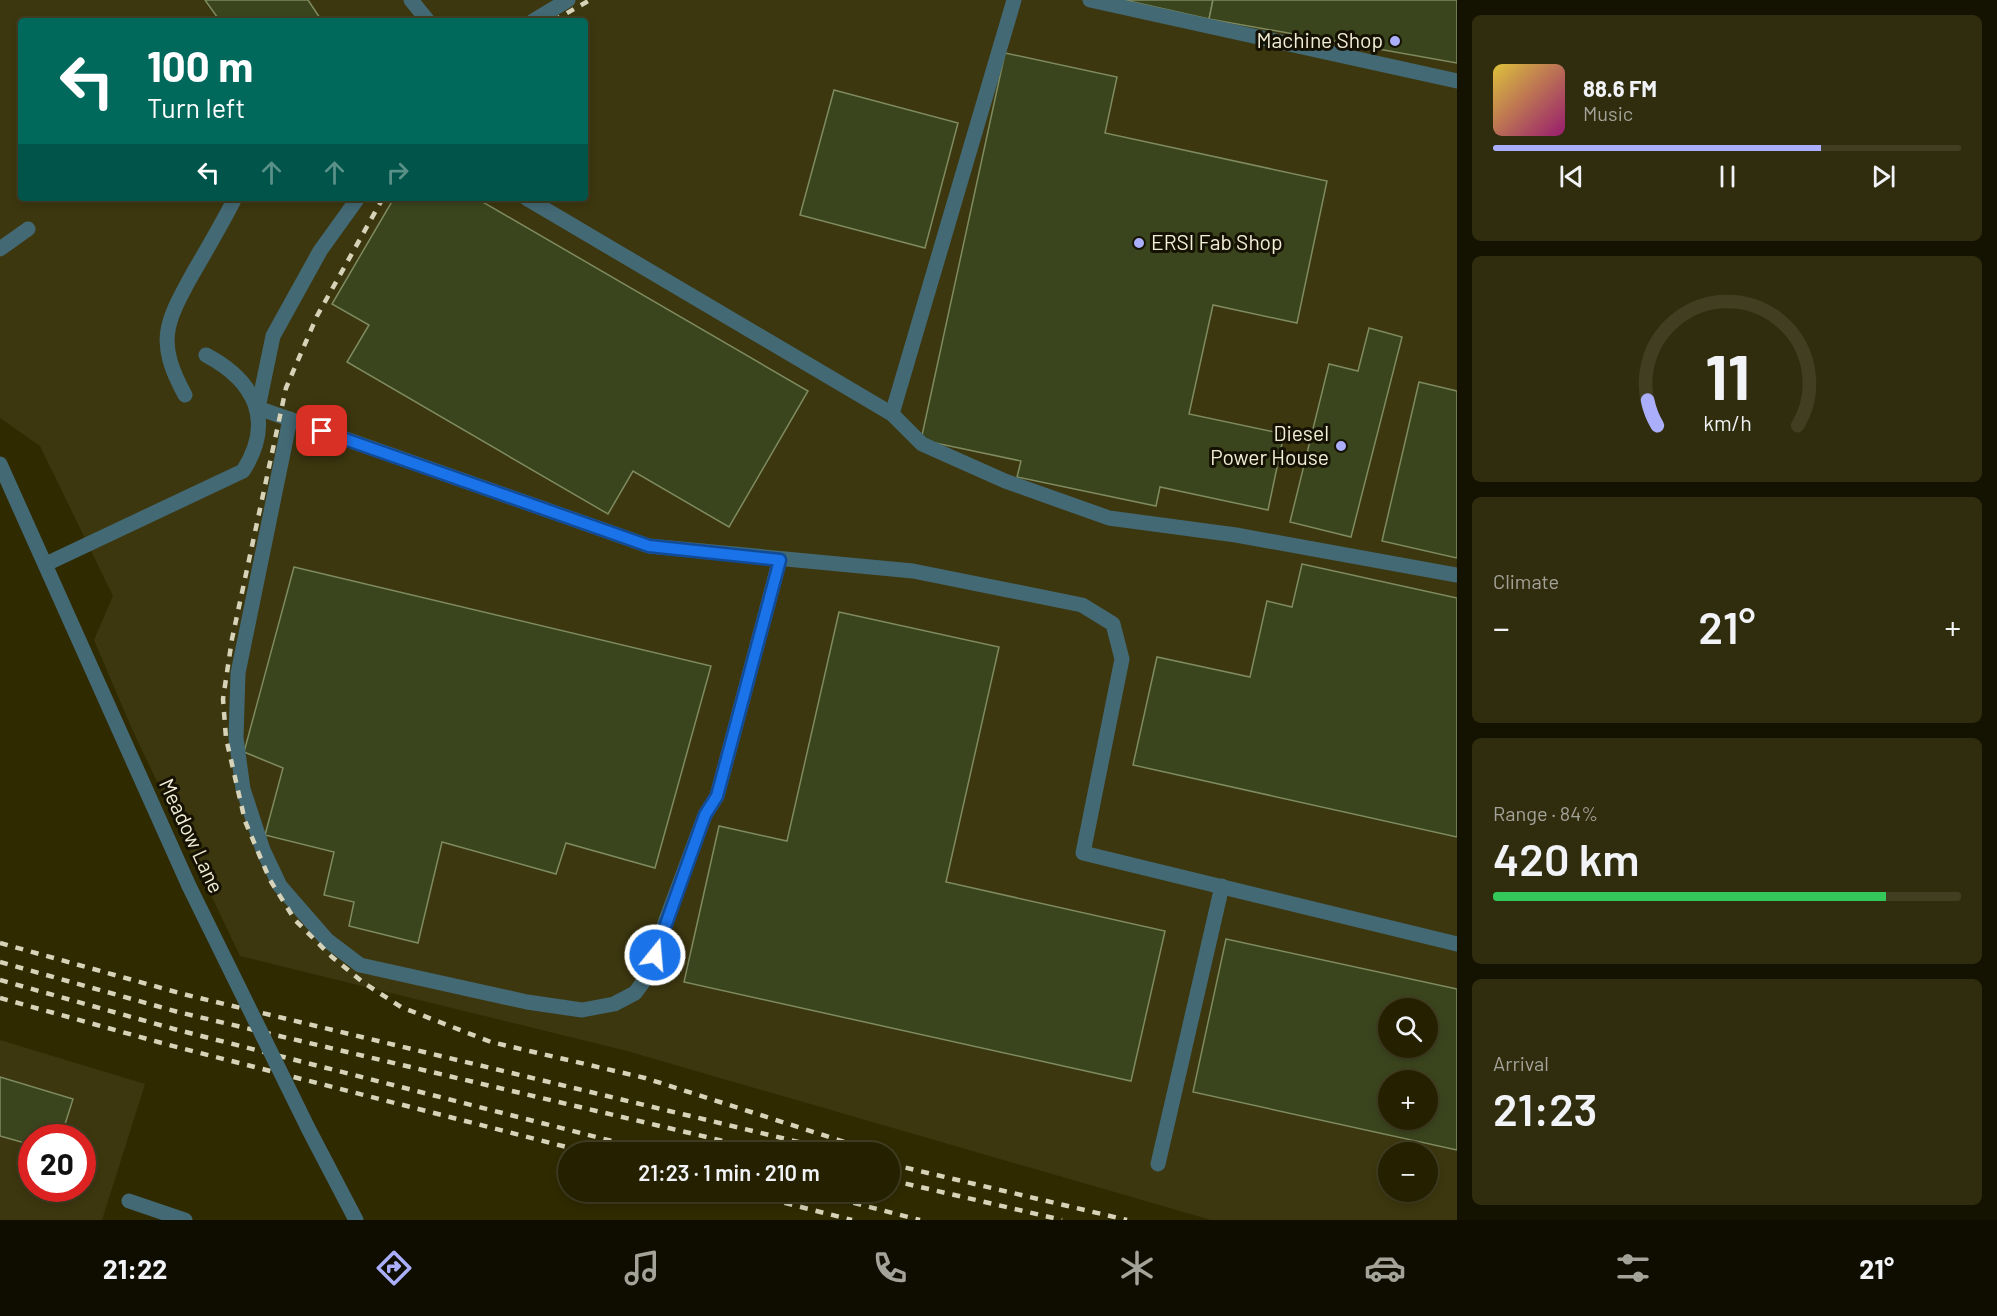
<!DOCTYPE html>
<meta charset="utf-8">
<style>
:root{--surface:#242000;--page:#302d0f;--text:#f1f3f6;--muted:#a3a399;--line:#413e22;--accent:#abaffb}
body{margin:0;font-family:Barlow,sans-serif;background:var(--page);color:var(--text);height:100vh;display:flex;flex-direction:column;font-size:22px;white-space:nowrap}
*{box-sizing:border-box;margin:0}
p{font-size:20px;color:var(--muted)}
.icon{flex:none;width:33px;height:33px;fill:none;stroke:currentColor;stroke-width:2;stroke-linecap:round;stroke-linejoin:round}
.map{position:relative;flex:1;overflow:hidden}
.panel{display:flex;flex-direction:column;gap:15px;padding:15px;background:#141200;width:540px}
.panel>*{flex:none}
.banner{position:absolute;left:18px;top:18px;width:570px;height:183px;border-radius:6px;box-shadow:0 3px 9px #0003,0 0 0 2px var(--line);background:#00695c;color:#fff;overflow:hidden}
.tools{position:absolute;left:1378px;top:998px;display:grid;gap:12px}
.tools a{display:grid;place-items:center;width:60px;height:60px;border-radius:50%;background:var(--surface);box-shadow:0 3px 9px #0003,0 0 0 2px var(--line);font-size:30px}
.speed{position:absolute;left:18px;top:1124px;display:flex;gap:12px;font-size:30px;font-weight:700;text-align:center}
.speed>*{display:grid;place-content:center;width:78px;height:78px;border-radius:50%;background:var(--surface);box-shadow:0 3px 9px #0003,0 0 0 2px var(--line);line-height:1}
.speed .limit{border:9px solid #d22;background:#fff;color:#111}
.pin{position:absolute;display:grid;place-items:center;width:51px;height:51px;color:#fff;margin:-26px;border-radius:12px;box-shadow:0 3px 9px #0006}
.me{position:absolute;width:66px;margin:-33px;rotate:17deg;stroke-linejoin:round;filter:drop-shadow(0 0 4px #0008)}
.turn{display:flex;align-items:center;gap:21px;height:126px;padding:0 30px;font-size:27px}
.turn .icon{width:78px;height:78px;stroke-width:2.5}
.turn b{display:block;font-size:42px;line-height:51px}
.lanes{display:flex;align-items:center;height:57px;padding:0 30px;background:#0003;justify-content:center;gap:30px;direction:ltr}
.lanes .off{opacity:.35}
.big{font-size:45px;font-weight:600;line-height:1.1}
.panel .card{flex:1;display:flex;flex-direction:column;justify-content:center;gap:9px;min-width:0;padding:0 21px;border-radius:9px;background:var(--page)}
.panel .dial{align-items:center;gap:0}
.dial svg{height:156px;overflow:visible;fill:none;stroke:var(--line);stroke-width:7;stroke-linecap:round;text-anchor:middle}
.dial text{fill:var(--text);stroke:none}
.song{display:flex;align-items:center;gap:18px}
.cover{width:72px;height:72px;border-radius:9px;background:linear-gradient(135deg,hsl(50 70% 55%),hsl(320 70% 35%))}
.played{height:6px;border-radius:3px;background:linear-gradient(90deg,var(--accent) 70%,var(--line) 70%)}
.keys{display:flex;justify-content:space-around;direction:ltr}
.heat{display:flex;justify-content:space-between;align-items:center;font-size:33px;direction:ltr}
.charge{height:9px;border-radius:4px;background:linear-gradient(90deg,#34c759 84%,var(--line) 0)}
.trip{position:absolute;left:558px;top:1142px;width:342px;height:60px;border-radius:30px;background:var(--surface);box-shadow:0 3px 9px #0003,0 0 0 2px var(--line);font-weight:600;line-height:60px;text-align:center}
.menu{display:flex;height:96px;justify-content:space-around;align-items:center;background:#0e0d00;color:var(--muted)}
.menu .icon{width:42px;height:42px}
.menu .on{color:var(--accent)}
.menu b{font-size:27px;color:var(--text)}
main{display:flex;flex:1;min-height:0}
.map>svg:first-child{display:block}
.built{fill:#3d370f;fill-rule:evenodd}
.building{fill:#3b451d;stroke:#7e8a5f;stroke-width:1.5;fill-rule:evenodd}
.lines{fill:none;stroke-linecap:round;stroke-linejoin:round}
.minor{stroke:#436975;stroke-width:15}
.rail{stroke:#d6d3b9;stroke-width:4.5;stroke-dasharray:8 8;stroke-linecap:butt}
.minor-bridge{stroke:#436975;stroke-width:15}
.route-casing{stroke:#114b97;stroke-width:15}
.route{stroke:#1a73e8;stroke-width:10}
.poi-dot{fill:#abaffb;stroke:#151203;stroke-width:2}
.labels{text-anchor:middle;stroke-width:6;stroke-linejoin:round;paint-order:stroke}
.poi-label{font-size:21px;fill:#f2efd8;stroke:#151203;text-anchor:end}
.street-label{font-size:21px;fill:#f2efd8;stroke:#151203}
</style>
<main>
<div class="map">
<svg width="1457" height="1220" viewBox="0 0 1457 1220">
<rect width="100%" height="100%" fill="#302a00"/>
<g class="built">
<path d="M0,0h1457v1220h-246l-584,-169 -387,-95 -108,-227 -38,-89 19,-44 -73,-150 -40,-28zM21,21h564v177h-564zM1389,1008h39v39h-39zM1389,1080h39v39h-39zM1389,1152h39v39h-39z"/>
<path d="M0,1040l145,44 -43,136h-102zM32,1137h50v51h-50z"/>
</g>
<g class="building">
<path d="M205,0h103l14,21h-102z"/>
<path d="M1124,0h89l-4,19z"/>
<path d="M1213,0h244v63l-248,-44z"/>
<path d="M1005,53l112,24 -12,56 222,48 -30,142 -84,-18 -24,109 95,20 -16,76 -108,-23 -4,19 -139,-29 4,-16 -100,-21z"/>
<path d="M834,90l124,33 -33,125 -125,-33z"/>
<path d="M394,198h82l332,193 -79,136 -96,-56 -25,43 -261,-152 22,-37 -37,-21z"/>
<path d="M1369,328l33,9 -51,200 -61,-15 39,-158 29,7z"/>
<path d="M1419,382l38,9v167l-75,-17z"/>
<path d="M1302,564l155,34v239l-324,-72 24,-108 93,20 17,-76 25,6z"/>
<path d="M294,567l417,99 -56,202 -89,-25 -10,31 -114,-32 -24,101 -69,-17 5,-24 -30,-7 10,-43 -69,-17 18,-67 -39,-16z"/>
<path d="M839,612l160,35 -53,235 219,49 -34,150 -447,-99 35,-156 68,15z"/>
<path d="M1226,939l231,50v161l-264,-58zM1389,1008h39v39h-39zM1389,1080h39v39h-39z"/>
<path d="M0,1077l73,22 -12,38h-29v8l-32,-9z"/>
</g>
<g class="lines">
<g class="minor">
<path d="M411,0l17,21"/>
<path d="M1090,0l367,81"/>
<path d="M533,21l35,-21"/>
<path d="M358,198l-38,53 -47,85 -15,72 391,138 264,25 169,34 31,19 9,35 -39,194 374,91"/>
<path d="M526,198l366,216 30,30 83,37 104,37 127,17 221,40"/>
<path d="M0,249l28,-20"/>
<path d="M185,395c-29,-53 -20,-71 7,-120 15,-26 30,-51 43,-77"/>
<path d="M892,414l122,-414"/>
<path d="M290,419l-52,254 -2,65 7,51 20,61 17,36 47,54 33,25 167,37 55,8 32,-6 21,-11 15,-20 16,-53 39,-105 12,-19 63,-237"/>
<path d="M0,464l189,422"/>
<path d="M46,564l197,-93c32,-50 12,-90 -37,-116"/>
<path d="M1158,1164l64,-278"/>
<path d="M129,1201l56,19"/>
</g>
<g class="rail">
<path d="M553,21l37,-21"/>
<path d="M383,198l-66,118 -31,72 -54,251 -9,60 3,39 19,83 25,59 25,40 37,37 32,26 37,24 90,35 154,36 231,74"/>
<path d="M0,943l183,51 657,158"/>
<path d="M0,962l178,50 592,140"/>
<path d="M0,980l174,49 481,123"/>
<path d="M0,998l169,47 417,107"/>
<path d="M890,1164l237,56"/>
<path d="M890,1180l172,40"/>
<path d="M738,1191l114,29"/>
<path d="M807,1191l113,29"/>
</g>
<path class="minor-bridge" d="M189,886l120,244 47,90"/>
</g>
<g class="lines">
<defs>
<path id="route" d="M322,431l327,115 131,14 -63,236 -12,19 -50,140"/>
</defs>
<use href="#route" class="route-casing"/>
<use href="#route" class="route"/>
</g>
<g class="poi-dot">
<circle cx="1395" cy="41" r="6"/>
<circle cx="1139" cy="243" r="6"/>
<circle cx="1341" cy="446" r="6"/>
</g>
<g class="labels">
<g class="poi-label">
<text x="1383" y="48">Machine Shop</text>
<text x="1151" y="250" text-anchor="start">ERSI Fab Shop</text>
<text x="1329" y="441">Diesel<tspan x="1329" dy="24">Power House</tspan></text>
</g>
<g class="street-label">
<text transform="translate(191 836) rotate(65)" y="7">Meadow Lane</text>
</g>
</g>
</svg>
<div class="tools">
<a><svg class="icon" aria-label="search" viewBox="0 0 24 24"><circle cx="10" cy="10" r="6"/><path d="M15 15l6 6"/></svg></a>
<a>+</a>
<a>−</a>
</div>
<div class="speed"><div class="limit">20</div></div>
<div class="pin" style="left:322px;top:431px;background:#d93025"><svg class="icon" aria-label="arrive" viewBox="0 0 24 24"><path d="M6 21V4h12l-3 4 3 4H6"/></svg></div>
<svg class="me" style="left:655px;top:955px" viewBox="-20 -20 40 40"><circle r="17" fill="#1a73e8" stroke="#fff" stroke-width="3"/><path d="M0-11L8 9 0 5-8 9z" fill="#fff"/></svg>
<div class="trip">21:23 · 1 min · 210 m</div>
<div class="banner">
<div class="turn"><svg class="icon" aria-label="left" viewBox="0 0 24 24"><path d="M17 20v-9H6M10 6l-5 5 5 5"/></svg><div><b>100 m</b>Turn left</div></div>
<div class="lanes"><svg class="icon" aria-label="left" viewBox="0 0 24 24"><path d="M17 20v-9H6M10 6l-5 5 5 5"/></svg><svg class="icon off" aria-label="ahead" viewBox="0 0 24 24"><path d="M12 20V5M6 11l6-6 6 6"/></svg><svg class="icon off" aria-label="ahead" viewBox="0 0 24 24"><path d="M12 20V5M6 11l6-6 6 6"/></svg><svg class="icon off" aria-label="right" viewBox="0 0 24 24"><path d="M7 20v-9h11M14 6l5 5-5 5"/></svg></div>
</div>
</div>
<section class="panel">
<div class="card">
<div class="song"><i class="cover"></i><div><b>88.6 FM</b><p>Music</p></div></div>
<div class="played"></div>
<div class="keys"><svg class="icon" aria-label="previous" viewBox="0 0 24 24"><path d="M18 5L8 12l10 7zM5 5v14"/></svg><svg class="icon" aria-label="pause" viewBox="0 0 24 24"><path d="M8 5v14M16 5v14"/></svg><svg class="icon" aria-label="next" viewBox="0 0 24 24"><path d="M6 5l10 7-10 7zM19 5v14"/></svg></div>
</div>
<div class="card dial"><svg viewBox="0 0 100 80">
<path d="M14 69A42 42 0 1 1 86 69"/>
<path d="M14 69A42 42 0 0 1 9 56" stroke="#abaffb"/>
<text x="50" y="56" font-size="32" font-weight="700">11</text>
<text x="50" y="72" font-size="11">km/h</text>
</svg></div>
<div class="card"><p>Climate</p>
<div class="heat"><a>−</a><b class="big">21°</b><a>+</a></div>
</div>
<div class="card"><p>Range · 84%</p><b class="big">420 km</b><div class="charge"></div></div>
<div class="card"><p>Arrival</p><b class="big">21:23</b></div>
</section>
</main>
<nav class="menu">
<b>21:22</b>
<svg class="icon on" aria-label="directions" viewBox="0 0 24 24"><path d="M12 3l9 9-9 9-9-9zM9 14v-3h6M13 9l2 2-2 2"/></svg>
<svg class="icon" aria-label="music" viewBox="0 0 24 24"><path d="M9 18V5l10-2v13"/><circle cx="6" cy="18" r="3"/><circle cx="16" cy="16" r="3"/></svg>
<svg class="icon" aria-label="phone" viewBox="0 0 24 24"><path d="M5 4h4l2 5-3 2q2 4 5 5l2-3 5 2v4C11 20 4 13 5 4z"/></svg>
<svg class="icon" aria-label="climate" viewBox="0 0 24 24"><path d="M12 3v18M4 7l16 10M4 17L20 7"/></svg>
<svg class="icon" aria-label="car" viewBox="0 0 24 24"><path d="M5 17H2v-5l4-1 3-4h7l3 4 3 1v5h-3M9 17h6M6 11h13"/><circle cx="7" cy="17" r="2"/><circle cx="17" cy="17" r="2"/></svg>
<svg class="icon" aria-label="filters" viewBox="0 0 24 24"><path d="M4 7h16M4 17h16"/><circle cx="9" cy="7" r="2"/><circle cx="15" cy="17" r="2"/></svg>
<b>21°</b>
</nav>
